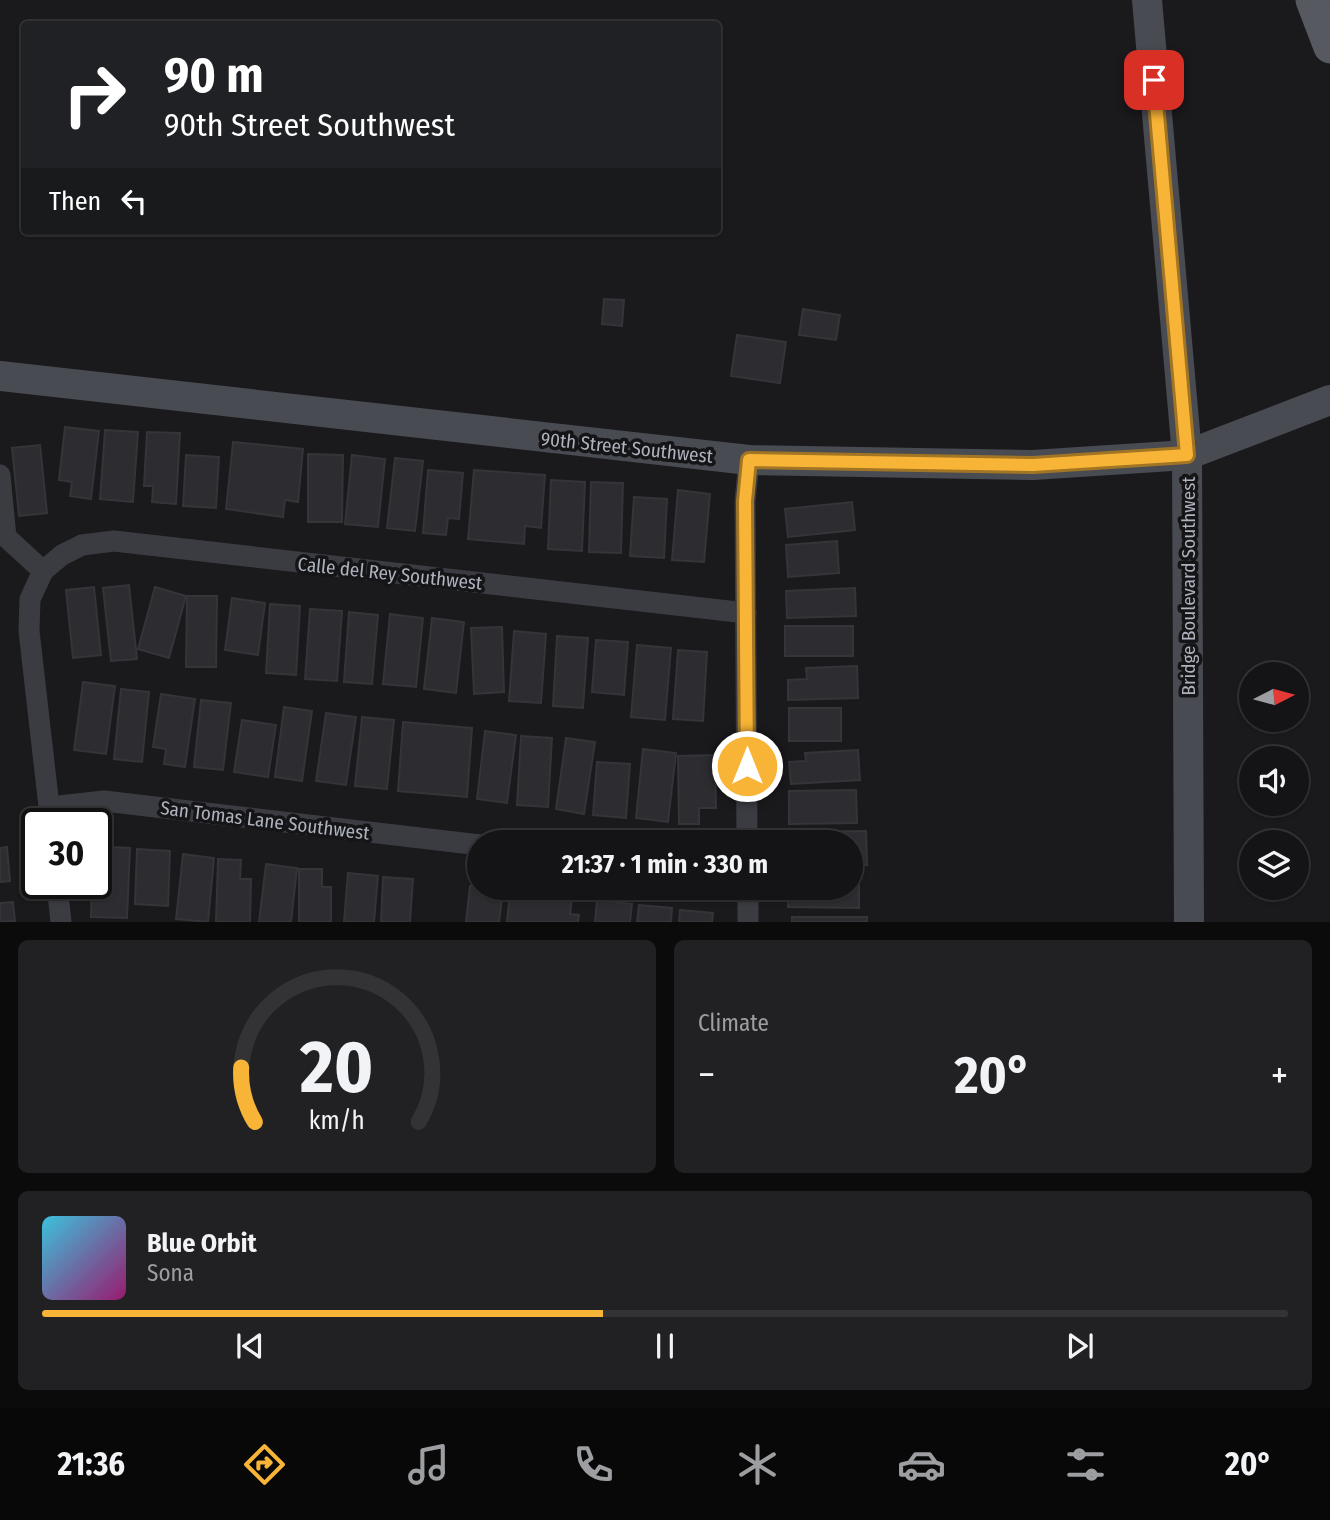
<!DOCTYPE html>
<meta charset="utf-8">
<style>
:root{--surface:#141416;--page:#212123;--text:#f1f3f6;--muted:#9d9ea1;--line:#333335;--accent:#f8b437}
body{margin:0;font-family:"Fira Sans Condensed",sans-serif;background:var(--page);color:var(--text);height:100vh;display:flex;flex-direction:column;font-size:26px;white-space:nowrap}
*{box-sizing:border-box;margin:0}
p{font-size:23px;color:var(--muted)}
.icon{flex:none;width:38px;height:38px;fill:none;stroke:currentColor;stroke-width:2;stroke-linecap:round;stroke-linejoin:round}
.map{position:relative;height:922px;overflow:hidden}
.side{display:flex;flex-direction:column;gap:18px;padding:18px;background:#0b0b0c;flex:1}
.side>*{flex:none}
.hud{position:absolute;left:21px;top:21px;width:700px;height:214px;border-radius:7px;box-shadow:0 2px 5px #0004,0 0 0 2px var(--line);background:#202124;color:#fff;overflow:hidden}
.needle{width:46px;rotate:84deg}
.controls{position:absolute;left:1239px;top:662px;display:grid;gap:14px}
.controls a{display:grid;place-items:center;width:70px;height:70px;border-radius:50%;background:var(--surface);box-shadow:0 2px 5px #0004,0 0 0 2px var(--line);font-size:35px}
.speed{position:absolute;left:21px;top:808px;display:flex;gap:14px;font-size:35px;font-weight:700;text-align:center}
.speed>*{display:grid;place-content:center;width:91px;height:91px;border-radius:50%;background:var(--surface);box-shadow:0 2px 5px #0004,0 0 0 2px var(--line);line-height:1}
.speed .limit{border:4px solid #111;border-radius:10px;background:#fff;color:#111}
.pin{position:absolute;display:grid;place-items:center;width:60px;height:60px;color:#fff;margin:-30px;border-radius:14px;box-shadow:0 4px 10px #0006}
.me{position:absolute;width:77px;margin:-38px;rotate:0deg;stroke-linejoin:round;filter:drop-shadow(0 0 5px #0008)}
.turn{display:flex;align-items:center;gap:24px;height:147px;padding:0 28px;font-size:32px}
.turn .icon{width:91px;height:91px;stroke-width:2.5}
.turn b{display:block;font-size:49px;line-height:60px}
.then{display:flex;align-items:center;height:66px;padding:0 28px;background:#0003;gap:14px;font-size:26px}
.big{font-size:52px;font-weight:700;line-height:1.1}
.side .tile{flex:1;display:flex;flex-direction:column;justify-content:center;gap:10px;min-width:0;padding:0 24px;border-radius:10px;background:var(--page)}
.side .dial{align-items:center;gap:0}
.dial svg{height:182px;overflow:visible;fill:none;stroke:var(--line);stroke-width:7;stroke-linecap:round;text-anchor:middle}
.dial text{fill:var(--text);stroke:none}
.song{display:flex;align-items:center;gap:21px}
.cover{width:84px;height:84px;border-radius:10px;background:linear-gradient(135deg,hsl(190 70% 55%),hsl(320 70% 35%))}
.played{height:7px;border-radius:4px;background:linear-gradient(90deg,var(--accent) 45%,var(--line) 45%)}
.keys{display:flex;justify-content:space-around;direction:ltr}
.heat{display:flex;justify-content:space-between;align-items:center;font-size:38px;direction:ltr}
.side .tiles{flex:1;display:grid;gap:18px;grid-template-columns:1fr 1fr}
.tile:last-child{grid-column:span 2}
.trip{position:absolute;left:467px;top:830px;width:396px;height:70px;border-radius:35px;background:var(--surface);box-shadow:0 2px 5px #0004,0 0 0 2px var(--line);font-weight:700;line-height:70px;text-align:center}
.dock{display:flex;height:112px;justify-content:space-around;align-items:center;background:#080809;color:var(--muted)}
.dock .icon{width:49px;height:49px}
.dock .active{color:var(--accent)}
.dock b{font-size:32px;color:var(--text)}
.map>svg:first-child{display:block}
.building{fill:#2d2d31;stroke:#343439;stroke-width:2}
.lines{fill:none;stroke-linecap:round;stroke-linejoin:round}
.street{stroke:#3b3c42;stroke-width:21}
.secondary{stroke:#494b52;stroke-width:30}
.primary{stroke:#575961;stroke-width:33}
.route-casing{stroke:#a17524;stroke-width:18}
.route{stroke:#f8b437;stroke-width:12}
.labels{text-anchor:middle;stroke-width:7;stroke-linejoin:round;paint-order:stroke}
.street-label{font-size:19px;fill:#adb2bd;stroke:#151518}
</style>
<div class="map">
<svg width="1330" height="922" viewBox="0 0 1330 922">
<rect width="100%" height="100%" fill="#1a1a1d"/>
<g class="building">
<path d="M604,299l20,1 -2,26 -20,-2z"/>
<path d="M803,309l37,6 -4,25 -37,-5z"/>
<path d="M737,335l49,7 -6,41 -49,-7z"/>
<path d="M65,427l34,4 -8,68 -21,-3 2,-14 -13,-2z"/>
<path d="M105,430l33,2 -5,70 -33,-3z"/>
<path d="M147,432l33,1 -4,71 -24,-2 1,-16h-9z"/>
<path d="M233,442l70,7 -5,53 -13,-2 -2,17 -57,-8z"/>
<path d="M40,445l7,68 -28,3 -7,-68z"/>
<path d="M308,454l35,1 -1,67h-34z"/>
<path d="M186,455l33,2 -3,51 -33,-2z"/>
<path d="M352,455l33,4 -7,68 -33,-3z"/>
<path d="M395,458l28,3 -8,70 -28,-3z"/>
<path d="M428,470l35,3 -4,46 -11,-1 -2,17 -23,-2z"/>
<path d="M474,470l71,5 -4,53 -16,-2 -1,18 -56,-5z"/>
<path d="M551,480l34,2 -3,69 -34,-2z"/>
<path d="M591,482l32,1 -2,70 -32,-1z"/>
<path d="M678,490l32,4 -6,68 -32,-2z"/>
<path d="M634,497l33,2 -3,59 -34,-2z"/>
<path d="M852,502l3,28 -67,7 -3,-28z"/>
<path d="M837,541l2,32 -51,4 -2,-32z"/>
<path d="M129,585l8,74 -26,2 -8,-73z"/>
<path d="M94,587l7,68 -28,3 -7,-68z"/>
<path d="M155,587l31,9 -17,62 -31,-9z"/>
<path d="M855,588l1,28 -69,2 -1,-27z"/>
<path d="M187,596h30l-1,71h-30z"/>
<path d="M232,598l33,5 -7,52 -33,-5z"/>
<path d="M270,604l30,2 -4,69 -30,-2z"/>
<path d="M310,609l32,2 -5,70 -32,-2z"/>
<path d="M349,612l29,3 -6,69 -28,-2z"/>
<path d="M390,614l33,4 -7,69 -33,-3z"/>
<path d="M432,618l32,4 -8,71 -32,-4z"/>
<rect x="785" y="626" width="68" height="30"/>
<path d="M502,627l2,65 -30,2 -3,-66z"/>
<path d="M514,631l32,3 -5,69 -32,-2z"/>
<path d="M557,636l31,2 -5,70 -30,-2z"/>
<path d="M596,640l32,2 -4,53 -32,-3z"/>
<path d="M637,645l34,3 -6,72 -34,-3z"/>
<path d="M678,650l29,2 -4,69 -30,-2z"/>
<path d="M857,666l1,32 -70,2v-20l19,-1 -1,-11z"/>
<path d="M83,682l32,4 -9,68 -32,-4z"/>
<path d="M121,689l28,3 -7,70 -28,-3z"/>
<path d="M161,694l34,5 -10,68 -21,-3 2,-15 -13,-2z"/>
<path d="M201,700l30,3 -8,67 -29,-3z"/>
<path d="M284,707l28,4 -10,70 -27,-4z"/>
<rect x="789" y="708" width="52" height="33"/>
<path d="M326,713l30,4 -10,68 -30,-4z"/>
<path d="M362,717l32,3 -7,69 -32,-3z"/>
<path d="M242,720l34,5 -8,52 -34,-5z"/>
<path d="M403,722l69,6 -5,69 -69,-6z"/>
<path d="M485,731l31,4 -9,68 -30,-4z"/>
<path d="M521,736l31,2 -4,69 -31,-2z"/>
<path d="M566,738l29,4 -11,72 -28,-5z"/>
<path d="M643,749l33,4 -8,69 -32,-4z"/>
<path d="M858,750l2,30 -69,4 -2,-22 17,-1 -1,-8z"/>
<path d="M715,755l1,53h-17v16h-20l-1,-68z"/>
<path d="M597,762l33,2 -4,54 -33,-3z"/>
<path d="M856,790l1,33 -68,1v-33z"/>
<path d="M866,831l1,34h-17v-23h-41v-10z"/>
<path d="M7,847l3,34 -10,1v-34z"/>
<path d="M108,847l22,1 -3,70 -36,-1 1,-33h4v-20h11z"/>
<path d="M137,849l33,2 -2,55 -33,-2z"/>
<path d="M183,854l31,4 -6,64 -32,-3z"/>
<path d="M218,859l23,1 -1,19h11l-1,43h-34z"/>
<path d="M266,864l31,4 -6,54h-32z"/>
<path d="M299,869h23v18h9v35h-32z"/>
<path d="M348,873l30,3 -4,46h-30z"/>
<path d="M850,873h9v35l-71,-1 1,-20h61z"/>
<path d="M383,877l30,2 -3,43h-29z"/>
<path d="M470,886l33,4 -4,32h-33z"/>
<path d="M510,892l62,6 -2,16 9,1 -1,7h-71z"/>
<path d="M597,900l35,4 -2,18h-35z"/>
<path d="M13,902l2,19 -15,1v-19z"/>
<path d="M639,905l33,3 -1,14h-34z"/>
<path d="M680,910l33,3 -1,9h-33z"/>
<rect x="792" y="917" width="75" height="5"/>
</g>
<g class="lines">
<g class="street">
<path d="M0,475l6,62 37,34"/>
<path d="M50,807l54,-6 376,44"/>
<path d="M51,824l-22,-193 1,-32 13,-28 19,-16 20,-10 32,-4 632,72"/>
<path d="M747,842l-2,-341 4,-41"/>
<path d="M57,884l4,38"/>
<path d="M748,887v35"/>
</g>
<g class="secondary">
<path d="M1147,0l40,455 2,467"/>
<path d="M0,376l749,84 284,5 154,-10 143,-55"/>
</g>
<path class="primary" d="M1312,0l18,47"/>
</g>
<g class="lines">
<defs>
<path id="route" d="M747,766l-2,-265 4,-41 284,5 154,-10 -33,-375"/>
</defs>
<use href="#route" class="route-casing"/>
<use href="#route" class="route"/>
</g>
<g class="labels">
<g class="street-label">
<text transform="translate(627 447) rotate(6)" y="7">90th Street Southwest</text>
<text transform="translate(390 573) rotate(6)" y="7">Calle del Rey Southwest</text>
<text transform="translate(1188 586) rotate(-90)" y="7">Bridge Boulevard Southwest</text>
<text transform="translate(265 820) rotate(7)" y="7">San Tomas Lane Southwest</text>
</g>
</g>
</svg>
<div class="controls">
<a><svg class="needle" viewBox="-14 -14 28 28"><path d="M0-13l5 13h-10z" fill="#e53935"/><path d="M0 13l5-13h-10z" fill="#9d9ea1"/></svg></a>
<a><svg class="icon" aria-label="sound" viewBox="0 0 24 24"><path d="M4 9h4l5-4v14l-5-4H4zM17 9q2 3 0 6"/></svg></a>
<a><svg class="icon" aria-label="layers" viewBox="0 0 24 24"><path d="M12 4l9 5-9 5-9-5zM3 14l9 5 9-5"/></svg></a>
</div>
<div class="speed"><div class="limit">30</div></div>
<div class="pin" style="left:1154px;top:80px;background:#d93025"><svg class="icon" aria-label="arrive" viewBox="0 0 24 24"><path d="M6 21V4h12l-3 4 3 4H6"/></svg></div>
<svg class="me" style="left:747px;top:766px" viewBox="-20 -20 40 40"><circle r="17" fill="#f8b437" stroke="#fff" stroke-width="3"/><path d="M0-11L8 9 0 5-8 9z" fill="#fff"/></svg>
<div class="trip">21:37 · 1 min · 330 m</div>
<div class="hud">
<div class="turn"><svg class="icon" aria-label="right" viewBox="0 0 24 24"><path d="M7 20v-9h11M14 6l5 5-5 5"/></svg><div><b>90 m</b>90th Street Southwest</div></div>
<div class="then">Then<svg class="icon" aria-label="left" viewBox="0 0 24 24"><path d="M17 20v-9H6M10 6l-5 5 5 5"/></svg></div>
</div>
</div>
<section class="side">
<div class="tiles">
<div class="tile dial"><svg viewBox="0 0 100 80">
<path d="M14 69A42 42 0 1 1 86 69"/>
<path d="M14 69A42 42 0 0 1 8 45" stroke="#f8b437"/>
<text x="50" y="56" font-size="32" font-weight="700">20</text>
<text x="50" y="72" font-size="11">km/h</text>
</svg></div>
<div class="tile"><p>Climate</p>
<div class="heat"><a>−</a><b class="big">20°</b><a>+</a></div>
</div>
<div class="tile">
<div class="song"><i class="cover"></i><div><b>Blue Orbit</b><p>Sona</p></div></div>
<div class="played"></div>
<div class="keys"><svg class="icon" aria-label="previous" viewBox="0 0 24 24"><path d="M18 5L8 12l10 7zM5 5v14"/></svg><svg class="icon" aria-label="pause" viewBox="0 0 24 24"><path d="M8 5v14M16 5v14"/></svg><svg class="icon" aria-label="next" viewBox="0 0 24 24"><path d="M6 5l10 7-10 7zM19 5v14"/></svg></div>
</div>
</div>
</section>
<nav class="dock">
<b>21:36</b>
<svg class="icon active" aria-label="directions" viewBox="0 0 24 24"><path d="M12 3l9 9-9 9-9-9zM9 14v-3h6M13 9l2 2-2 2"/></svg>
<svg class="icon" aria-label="music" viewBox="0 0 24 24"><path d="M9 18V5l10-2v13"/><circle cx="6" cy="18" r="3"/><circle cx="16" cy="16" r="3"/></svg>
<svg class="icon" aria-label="phone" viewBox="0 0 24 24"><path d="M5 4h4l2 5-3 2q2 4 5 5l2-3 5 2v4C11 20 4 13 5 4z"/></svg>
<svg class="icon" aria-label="climate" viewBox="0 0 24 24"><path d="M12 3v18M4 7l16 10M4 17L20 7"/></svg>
<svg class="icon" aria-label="car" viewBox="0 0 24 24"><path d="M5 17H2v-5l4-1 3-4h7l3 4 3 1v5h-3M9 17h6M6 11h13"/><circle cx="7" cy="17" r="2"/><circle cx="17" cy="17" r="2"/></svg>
<svg class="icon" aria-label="filters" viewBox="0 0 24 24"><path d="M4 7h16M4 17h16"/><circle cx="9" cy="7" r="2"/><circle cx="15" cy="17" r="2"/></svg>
<b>20°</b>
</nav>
